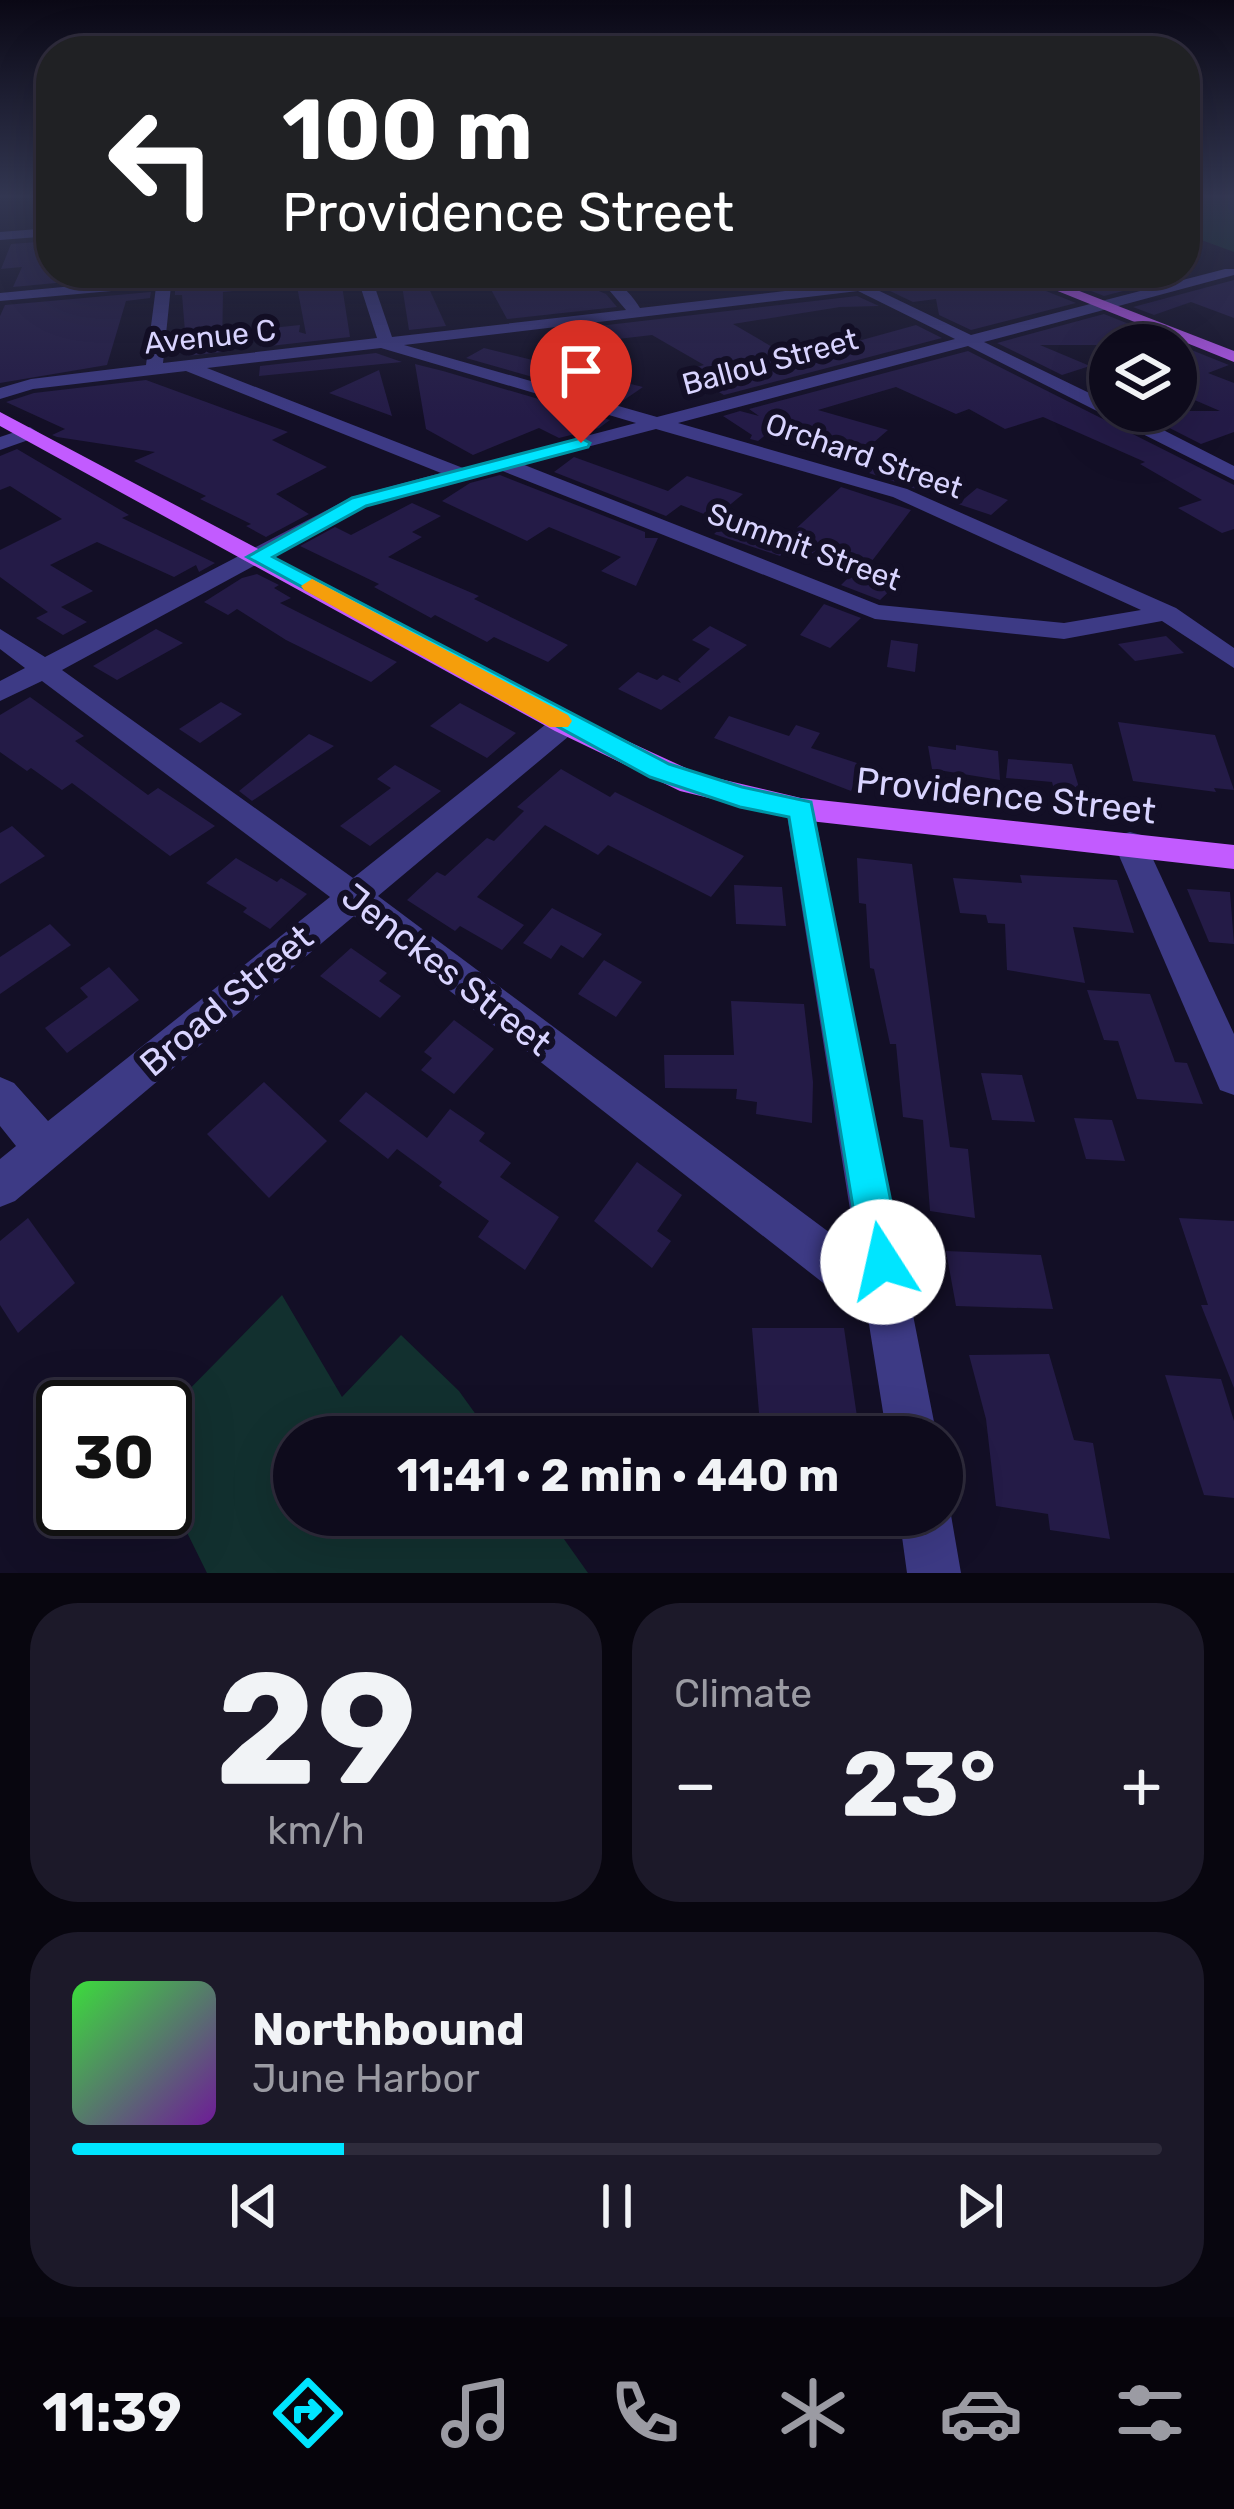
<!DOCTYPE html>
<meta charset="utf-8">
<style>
:root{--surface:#0e0b1c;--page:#1c1929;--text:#f1f3f6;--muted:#9b9ba3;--line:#2e2b3b;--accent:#00e5ff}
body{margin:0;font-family:Rubik,sans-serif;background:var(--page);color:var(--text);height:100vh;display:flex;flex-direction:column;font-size:45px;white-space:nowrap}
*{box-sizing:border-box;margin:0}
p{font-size:39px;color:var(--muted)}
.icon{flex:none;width:66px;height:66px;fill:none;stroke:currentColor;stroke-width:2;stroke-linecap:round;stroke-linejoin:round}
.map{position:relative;height:1573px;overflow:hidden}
.panel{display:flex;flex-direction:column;gap:30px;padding:30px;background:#08060f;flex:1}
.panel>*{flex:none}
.guide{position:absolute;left:36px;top:36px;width:1164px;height:252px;border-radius:48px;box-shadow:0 12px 48px #0002,0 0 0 3px var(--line);background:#202124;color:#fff;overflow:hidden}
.fabs{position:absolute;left:1089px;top:324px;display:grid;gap:24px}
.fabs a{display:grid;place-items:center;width:108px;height:108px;border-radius:50%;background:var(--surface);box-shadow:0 12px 48px #0002,0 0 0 3px var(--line);font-size:60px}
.speed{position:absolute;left:36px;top:1380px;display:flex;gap:24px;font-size:60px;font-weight:700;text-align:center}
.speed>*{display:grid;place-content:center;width:156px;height:156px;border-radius:50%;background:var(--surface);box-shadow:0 12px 48px #0002,0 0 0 3px var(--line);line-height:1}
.speed .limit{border:6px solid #111;border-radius:18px;background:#fff;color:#111}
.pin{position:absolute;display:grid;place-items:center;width:102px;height:102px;color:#fff;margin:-123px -51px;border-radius:50% 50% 50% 0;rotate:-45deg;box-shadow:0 0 12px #0007}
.pin .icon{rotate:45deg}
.me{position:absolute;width:132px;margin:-66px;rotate:350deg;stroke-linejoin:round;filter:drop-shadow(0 0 9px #0008)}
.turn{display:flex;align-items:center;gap:42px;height:252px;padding:0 48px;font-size:54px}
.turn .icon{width:156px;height:156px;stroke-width:2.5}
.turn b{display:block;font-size:84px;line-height:102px}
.big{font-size:90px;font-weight:700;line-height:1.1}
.panel .card{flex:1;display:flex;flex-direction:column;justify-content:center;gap:18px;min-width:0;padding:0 42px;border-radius:48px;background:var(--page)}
.panel .dial{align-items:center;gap:0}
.dial b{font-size:156px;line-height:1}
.song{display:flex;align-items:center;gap:36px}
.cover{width:144px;height:144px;border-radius:18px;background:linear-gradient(135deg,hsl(120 70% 55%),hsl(280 70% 35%))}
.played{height:12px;border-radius:6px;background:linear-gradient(90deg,var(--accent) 25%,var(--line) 25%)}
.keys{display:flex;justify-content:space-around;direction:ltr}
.heat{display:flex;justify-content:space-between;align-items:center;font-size:66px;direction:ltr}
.panel .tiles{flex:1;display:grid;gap:30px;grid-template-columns:1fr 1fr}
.card:last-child{grid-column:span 2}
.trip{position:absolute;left:273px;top:1416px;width:690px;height:120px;border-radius:60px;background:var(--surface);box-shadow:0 12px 48px #0002,0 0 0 3px var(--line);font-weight:700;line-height:120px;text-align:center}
.tabs{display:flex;height:192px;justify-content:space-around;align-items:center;background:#06040b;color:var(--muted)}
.tabs .icon{width:84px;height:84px}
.tabs .current{color:var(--accent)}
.tabs b{font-size:54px;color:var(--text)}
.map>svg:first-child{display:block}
.green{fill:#12302f}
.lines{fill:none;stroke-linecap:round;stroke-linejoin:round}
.stream{stroke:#0c2248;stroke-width:3}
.building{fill:#241b47}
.minor{fill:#3d3a85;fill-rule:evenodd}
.major{fill:#c25bff;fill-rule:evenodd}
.route{fill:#00e5ff;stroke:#0095a6;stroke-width:3}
.slow{fill:#f59e0b}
.labels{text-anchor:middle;stroke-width:12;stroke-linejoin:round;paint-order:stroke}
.far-street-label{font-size:30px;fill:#d9d4ff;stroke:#130f26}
.street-label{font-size:36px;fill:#d9d4ff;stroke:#130f26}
</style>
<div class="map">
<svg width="1234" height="1573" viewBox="0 0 1234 1573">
<rect width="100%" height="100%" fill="#130f26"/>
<g class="green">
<path d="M1185,198h49v54l-49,-18z"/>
<path d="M282,1295l60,102 59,-62 58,56 33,46h-198v78h253l41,58h-381l-42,-85v-74z"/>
</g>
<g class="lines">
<path class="stream" d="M1232,198l-3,8 5,7"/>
</g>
<g class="building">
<path d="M51,241l3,36 99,-3 -140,13 9,-20 -21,2 10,-25z"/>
<path d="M340,273l10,64 -89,10 1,-18 38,-4 -1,7 7,2 -11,-58z"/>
<path d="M400,273h22l24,53 -37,4z"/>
<path d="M482,273h24l23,13 32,-11 45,19 11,13 -110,12z"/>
<path d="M945,273h38l35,17 13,-5 45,18 -105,27 -32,-15 -3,-16 -23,3 -42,-20z"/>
<path d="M1064,273h128l-88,23 -49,-19z"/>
<path d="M264,278v10l-41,4 -1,60 -35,4 -5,-61h-7v-5z"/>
<path d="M1234,280v38l-43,-16 -37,13 -21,-8z"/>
<path d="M151,292l-1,6 -24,3 -19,64 -107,18v-67l5,-11z"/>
<path d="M857,296l22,10 -39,1 -107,17 60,35 123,-34 26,13 -218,57 -42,-24 22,-6 -52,-30 -68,8 -11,-14z"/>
<path d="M1104,314l25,10 -10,4 39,13 -1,4h-117l50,21 -28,9 -65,-32z"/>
<path d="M1184,347l45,18 -21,8 26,10v49l-33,12 -65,-33h84l-44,-19v-42z"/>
<path d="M484,348l159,39 -22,15 -155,-44z"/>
<path d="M968,351l266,134v44l-12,4 -44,-25 24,-8 -62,-36 5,-2 -102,-45 -38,12 -36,-20 -13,5 -60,-27 -78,23 70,20 -37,32 -79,-32 -14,11 -8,-2 2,-4 -29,-19 17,-5 19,5 -10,-7z"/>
<path d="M376,353l26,9 -143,14 1,-10z"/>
<path d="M415,364l28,7 167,49 -11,8 -40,10 -20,-10 -66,27 -47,-26z"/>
<path d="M379,370l13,46 -63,-23z"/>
<path d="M146,380l142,52 -16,8 55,27 -51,27 33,20 -43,23 -20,-11 5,-2 -51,-25 6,-3 -72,-35 21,-9 -98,-15 -5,-2 13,-6 -59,-27 28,-9z"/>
<path d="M17,449l112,66 -7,3 93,45 -16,9 -3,-7 -22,12 -77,-35 -47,23 43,26 -32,16 26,15 -24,13 -27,-17 12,-6 -48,-35v-27l62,-31 -52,-33 -10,4v-34z"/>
<path d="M574,457l94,34 19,-15 56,18 -29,24 -33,-13 -15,11 -112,-44z"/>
<path d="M887,460l20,7 31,8 -13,17 -59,-20z"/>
<path d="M500,475l145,57v6h13l-22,48 -35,-15 20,-14 -72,-30 -22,14 -85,-40 28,-18z"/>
<path d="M841,487l70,23 -46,60 34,12 -19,18 -39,-15 9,-9 -64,-26 -6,6 -66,-22 19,-17 56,18z"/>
<path d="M977,488l31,12 -17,15 -33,-11z"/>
<path d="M412,503l29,13 -29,16 10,5 -34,20 91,39 -5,3 94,46 -20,17 -54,-25 -7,5 -52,-27 -4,3 -57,-31 5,-3 -79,-38 35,-19 16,8z"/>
<path d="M257,574l22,11 -5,3 17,10 -11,5 117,59 -26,20 -85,-42 -49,-31 -9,6 -24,-13 38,-24z"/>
<path d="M824,604l37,14 -31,30 -30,-13z"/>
<path d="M710,626l37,19 -86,65 -43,-21 20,-17 19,8 6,-5 18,8 -3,-4 32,-30 -18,-9z"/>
<path d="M156,629l27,14 -66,37 -24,-14z"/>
<path d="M1166,636l18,17 -49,8 -17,-17z"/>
<path d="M891,640l27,4 -3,28 -28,-5z"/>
<path d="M30,697l54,39 -9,5 73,54 10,-7 57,38 -45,30 -98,-73 -10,7 -31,-22 -4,3 -27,-19v-37z"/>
<path d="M221,702l21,12 -42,29 -21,-14z"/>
<path d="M460,703l56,30 -29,25 -57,-32z"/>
<path d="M729,716l60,20 7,-11 24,8 -9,15 52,17 -12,26 -137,-53z"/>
<path d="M1118,722l97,13 19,55 -20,-2 2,4 -83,-11z"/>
<path d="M309,734l25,12 -82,55 -13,-10z"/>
<path d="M956,745l42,6 2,29 -68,-11 -4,-23 28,4z"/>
<path d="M1008,759l64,5 13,44 -27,-3 -6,-23 -46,-4z"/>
<path d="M395,765l46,26 -71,55 -30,-20 51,-38 -14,-9z"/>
<path d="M561,769l49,28 5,-5 129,64 -33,41 -103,-52 -10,10 -53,-30 -68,72 47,28 -22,25 -42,-24 -5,5 -48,-31 30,-28 8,4 42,-38 7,3 30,-30 -7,-4z"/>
<path d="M12,826l33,30 -45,28v-51z"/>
<path d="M236,858l41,24 4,-4 26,16 -37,35 -27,-17 4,-4 -41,-25z"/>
<path d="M857,858l55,6 38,283 18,2 7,69 -45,-7 -7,-91 -20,-3 -7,-73h-6l-16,-75 -4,-1 -4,-64 -7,-1z"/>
<path d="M1020,875l97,5 17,53 -61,-6 12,56 -78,-13 -2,-46 -17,-1 -2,-8 -26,-2 -7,-35 69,5z"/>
<path d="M734,885l48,2 4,39 -50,-2z"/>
<path d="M1187,889l43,3 4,52 -25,-2z"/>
<path d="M552,908l50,26 -19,24 -22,-13 -10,14 -28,-16z"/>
<path d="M50,924l21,21 -71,49v-37z"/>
<path d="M351,948l36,25 -8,8 22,15 -21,22 -60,-42z"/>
<path d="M604,960l38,22 -26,35 -38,-23z"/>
<path d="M109,967l30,33 -72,53 -22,-25 43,-31 -8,-9z"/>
<path d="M1087,990l63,4 25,68 12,1 16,41 -66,-5 -19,-58 -14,-1z"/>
<path d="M731,1001l73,3 9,78 -1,41 -56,-9 1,-12 -21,-3 1,-10 -72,-1 -1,-33h70z"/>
<path d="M454,1020l40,29 -40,45 -33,-24 11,-12 -8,-6z"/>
<path d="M981,1073l41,2 13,47 -43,-2z"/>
<path d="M264,1082l63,59 -58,57 -62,-64z"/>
<path d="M366,1092l61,46 23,-29 35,24 -6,8 32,22 -11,14 59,40 -34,53 -47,-33 11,-16 -50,-35 3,-4 -45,-33 -9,10 -49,-38z"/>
<path d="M1074,1118l38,2 13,41 -39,-2z"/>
<path d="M637,1162l45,33 -25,36 14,10 -19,27 -58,-47z"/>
<path d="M28,1218l47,65 -57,50 -18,-28v-64z"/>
<path d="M1179,1218l55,3v167l-33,-83h7z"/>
<path d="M946,1251l95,4 12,54 -97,-3z"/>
<path d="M752,1328h92l16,109h-99z"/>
<path d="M1049,1354l25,86 19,3 17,96 -60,-9 -2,-16 -52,-8 -10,-87 -17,-64z"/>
<path d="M1165,1375l56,4 13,42v77l-30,-3z"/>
</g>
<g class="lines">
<g class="minor">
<path d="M51,228v8l-51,4v-8z"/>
<path d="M1225,269h9v6l-250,67 126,61v8h16l108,55v14l-266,-134 -290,77 229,66 269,119 58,40v20l-72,-47 -98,18 -189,-20 -375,-149 -134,35 -304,165 291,208 202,-161h20l4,7 -4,7 -197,165 479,357 -71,-444 4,-8h22l125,636h-50l-19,-119 -514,-402 -339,285 -15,6v-48l16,-13 -16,-20v-49l14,6 34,38 282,-224 -288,-216 -42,20v-20l25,-13 -25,-19v-20l45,28 307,-160 89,-24 -255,-102 -153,18 -33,10v-11l31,-9 115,-14 10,-78 -156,14v-8l157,-15 1,-5h14v4l97,-4 -98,13 -8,77 214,-25 -21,-65h14l22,64 234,-27 -17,-20 -34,-17c30,0 49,9 65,35l204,-24 -10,-7 8,-4 129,62zM858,291l97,48 -298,78 -253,-72zM381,348l255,75 -173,45 -256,-100zM656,429l237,68 248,113 -77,13 -185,-18 -357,-141z"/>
<path d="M30,427l9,6 -2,4 -37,13v-13z"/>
<path d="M1130,832l11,3 5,9 88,190v61l-14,-5 -106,-246 5,-9z"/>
<path d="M942,1496l9,19 10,58h-54l-8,-58h43z"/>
</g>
<g class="major">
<path d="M1013,273h20l201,78v11z"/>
<path d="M0,412l575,305 124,57 102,24 433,47v24l-433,-49 -121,-29 -125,-60 -555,-305z"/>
</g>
</g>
<linearGradient id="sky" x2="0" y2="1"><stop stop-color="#0a0815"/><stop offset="0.47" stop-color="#333752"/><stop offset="1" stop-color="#333752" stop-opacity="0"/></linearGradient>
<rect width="1234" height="418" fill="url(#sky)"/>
<path class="route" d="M581,438l9,5 -2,4 -222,59 -93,51 396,207 73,23 69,15 92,460 -6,14 -14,6 -15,-6 -6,-14 -73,-445 -49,-10 -90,-30 -403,-220 105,-59z"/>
<path class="slow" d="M312,579l256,136 4,6 -4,6h-18l-246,-137 -3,-4z"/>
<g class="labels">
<g class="far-street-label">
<text transform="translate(210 337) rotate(-6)" y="10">Avenue C</text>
<text transform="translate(770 362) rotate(-15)" y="10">Ballou Street</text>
<text transform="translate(864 456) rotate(19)" y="10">Orchard Street</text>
<text transform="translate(804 547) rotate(20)" y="10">Summit Street</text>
</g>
<g class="street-label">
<text transform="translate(1006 795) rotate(6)" y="13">Providence Street</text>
<text transform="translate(447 969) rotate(38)" y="13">Jenckes Street</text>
<text transform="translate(226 1000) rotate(-40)" y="13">Broad Street</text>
</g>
</g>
</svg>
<div class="fabs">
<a><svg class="icon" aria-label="layers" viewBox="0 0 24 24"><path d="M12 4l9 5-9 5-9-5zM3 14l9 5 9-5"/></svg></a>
</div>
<div class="speed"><div class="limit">30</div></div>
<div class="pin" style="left:581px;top:443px;background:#d93025"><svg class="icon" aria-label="arrive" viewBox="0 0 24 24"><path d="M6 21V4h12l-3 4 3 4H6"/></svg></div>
<svg class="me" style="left:883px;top:1262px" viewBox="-20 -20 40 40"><circle r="19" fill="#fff"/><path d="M0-13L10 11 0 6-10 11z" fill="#00e5ff"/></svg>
<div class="trip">11:41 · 2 min · 440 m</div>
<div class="guide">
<div class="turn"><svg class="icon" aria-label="left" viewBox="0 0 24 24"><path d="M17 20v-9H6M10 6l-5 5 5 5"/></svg><div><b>100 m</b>Providence Street</div></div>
</div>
</div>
<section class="panel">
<div class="tiles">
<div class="card dial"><b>29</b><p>km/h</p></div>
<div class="card"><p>Climate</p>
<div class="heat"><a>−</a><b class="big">23°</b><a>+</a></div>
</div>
<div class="card">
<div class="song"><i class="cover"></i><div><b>Northbound</b><p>June Harbor</p></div></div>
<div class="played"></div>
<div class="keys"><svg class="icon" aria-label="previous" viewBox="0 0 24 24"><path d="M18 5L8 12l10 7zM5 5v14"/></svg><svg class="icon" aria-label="pause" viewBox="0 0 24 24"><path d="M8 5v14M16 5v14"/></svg><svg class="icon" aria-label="next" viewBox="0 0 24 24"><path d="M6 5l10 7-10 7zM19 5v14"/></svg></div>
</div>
</div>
</section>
<nav class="tabs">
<b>11:39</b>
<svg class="icon current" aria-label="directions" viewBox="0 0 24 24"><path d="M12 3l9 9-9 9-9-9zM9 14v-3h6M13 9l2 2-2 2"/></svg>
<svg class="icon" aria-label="music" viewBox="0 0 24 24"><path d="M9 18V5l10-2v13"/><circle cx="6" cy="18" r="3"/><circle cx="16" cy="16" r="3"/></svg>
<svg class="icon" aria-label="phone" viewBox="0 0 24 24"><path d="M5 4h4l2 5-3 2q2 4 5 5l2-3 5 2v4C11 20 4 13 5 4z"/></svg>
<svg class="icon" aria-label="climate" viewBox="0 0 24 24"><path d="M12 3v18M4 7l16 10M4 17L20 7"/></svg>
<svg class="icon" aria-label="car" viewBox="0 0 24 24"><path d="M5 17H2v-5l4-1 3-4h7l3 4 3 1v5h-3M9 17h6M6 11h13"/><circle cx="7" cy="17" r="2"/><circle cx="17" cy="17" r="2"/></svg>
<svg class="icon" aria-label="filters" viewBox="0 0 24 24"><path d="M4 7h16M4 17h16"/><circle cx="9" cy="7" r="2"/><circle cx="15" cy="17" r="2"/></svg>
</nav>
